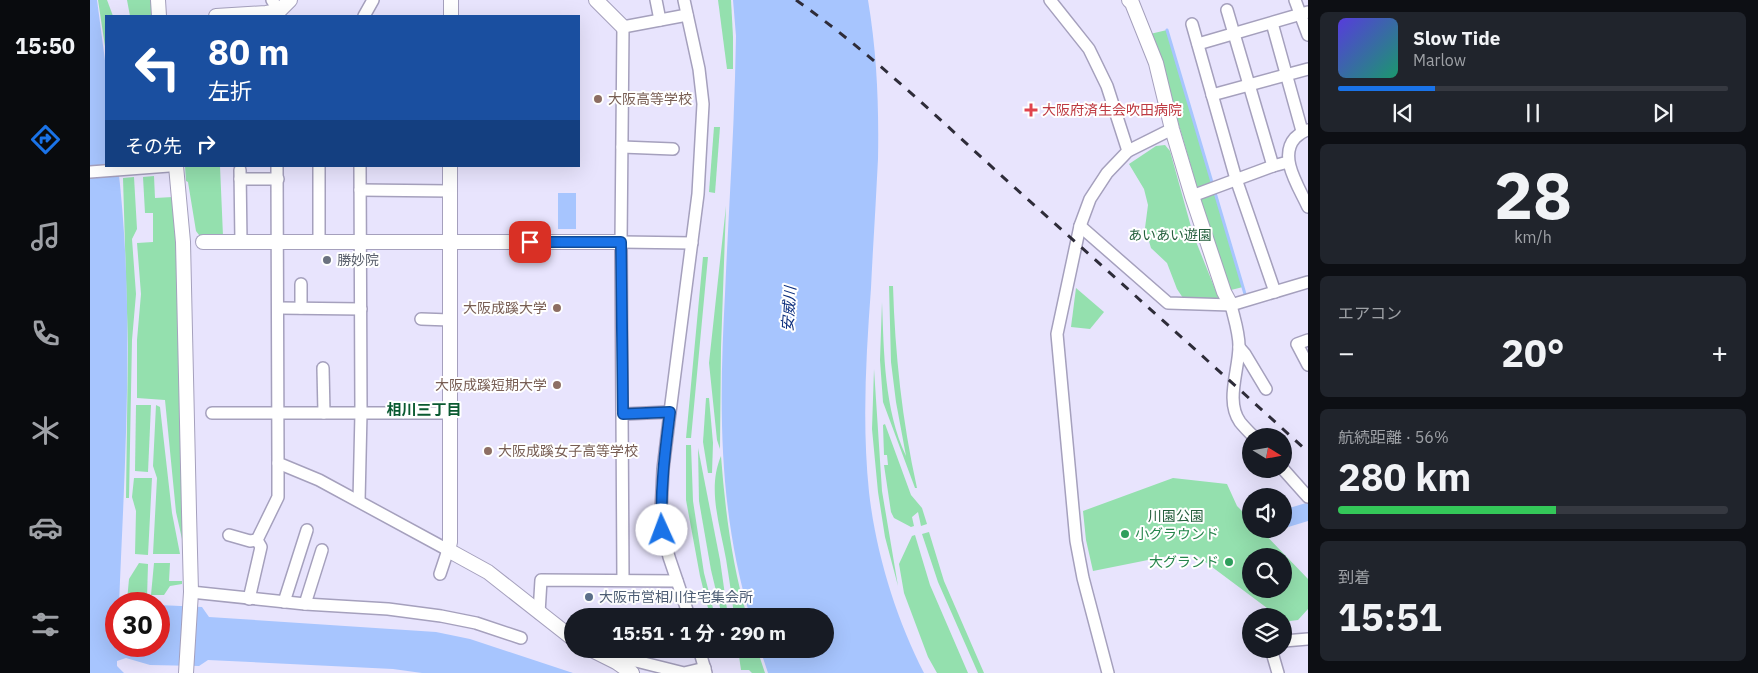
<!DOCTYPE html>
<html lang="ja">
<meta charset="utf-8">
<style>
:root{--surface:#171b24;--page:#20242c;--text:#f1f3f6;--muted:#9ea1a6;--line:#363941;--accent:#1a73e8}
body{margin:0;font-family:"IBM Plex Sans","Noto Sans JP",sans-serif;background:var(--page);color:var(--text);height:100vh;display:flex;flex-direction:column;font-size:19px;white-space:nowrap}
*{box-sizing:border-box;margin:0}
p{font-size:16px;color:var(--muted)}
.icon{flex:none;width:28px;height:28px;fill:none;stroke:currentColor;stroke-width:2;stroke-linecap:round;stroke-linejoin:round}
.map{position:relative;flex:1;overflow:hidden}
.side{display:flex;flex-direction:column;gap:12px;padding:12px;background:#0d0f14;width:450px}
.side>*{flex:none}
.banner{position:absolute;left:15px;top:15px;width:475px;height:152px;border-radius:0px;box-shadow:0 5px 20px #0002;background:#1a4fa0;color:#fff;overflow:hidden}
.needle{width:32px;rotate:101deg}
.tools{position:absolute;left:1152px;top:428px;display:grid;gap:10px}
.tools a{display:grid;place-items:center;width:50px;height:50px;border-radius:50%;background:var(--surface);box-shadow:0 5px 20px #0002;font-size:25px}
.speed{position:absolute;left:15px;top:592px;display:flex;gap:10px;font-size:25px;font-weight:700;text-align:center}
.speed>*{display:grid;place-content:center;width:65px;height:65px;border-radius:50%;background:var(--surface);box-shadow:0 5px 20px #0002;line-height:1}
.speed .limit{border:8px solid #d22;background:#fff;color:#111}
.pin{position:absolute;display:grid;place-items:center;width:42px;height:42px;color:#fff;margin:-21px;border-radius:10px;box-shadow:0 2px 8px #0006}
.me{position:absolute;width:55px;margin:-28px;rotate:358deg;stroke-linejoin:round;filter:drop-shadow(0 0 4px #0008)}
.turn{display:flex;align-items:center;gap:18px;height:105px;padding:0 20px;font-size:22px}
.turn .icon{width:65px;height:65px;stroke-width:2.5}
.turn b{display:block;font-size:35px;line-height:42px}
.then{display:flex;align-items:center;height:48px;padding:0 20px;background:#0003;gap:10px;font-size:19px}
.big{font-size:38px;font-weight:700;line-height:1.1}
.side .card{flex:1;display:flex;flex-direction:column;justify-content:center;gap:8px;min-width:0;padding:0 18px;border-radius:8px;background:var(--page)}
.side .dial{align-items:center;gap:0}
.dial b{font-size:65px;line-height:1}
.song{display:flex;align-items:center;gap:15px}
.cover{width:60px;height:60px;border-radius:8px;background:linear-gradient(135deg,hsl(250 70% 55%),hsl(160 70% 35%))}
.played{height:5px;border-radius:2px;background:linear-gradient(90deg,var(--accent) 25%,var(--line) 25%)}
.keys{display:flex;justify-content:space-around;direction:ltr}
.heat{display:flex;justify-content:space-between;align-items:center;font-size:28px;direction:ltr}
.charge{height:8px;border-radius:4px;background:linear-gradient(90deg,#34c759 56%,var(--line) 0)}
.trip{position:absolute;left:474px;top:608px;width:270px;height:50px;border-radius:25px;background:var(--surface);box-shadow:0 5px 20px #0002;font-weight:700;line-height:50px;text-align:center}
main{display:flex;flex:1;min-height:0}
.dock{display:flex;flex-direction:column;width:90px;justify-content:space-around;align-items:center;background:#090b0e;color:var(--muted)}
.dock .icon{width:35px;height:35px}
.dock .active{color:var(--accent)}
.dock b{font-size:22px;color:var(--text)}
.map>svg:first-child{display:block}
.green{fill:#94e0ae;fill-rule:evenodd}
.water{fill:#a7c5fe}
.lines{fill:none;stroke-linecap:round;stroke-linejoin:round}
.stream{stroke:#a7c5fe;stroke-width:3}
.river{stroke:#a7c5fe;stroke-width:18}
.minor-casing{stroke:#a5a0bd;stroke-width:14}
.tertiary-casing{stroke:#a5a0bd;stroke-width:16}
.minor{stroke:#fff;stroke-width:11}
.tertiary{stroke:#fff;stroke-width:14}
.rail{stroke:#2e2c39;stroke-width:3;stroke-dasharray:9 9;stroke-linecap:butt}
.route-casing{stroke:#114b97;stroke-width:12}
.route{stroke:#1a73e8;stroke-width:9}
.education-dot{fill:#8d6e63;stroke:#fff;stroke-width:2}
.health-dot{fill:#e0444e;stroke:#fff;stroke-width:2}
.worship-dot{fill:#6b7280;stroke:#fff;stroke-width:2}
.leisure-dot{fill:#2e9e5b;stroke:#fff;stroke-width:2}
.service-dot{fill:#5c6f8a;stroke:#fff;stroke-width:2}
.labels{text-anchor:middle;stroke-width:4;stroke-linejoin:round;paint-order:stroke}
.education-label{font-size:14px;fill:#785e54;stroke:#fff;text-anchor:start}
.health-label{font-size:14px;fill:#be3a42;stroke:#fff;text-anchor:start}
.park-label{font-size:14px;fill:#255f3d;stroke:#fff}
.worship-label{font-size:14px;fill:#5b616d;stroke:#fff;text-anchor:start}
.leisure-label{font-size:14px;fill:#27864d;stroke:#fff;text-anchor:start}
.service-label{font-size:14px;fill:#4e5e75;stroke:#fff;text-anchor:start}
.water-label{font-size:15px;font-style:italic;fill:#0d2f7e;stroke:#fff}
.neighbourhood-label{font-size:15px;font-weight:bold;fill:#0a5a31;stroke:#fff}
</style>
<main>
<nav class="dock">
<b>15:50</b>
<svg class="icon active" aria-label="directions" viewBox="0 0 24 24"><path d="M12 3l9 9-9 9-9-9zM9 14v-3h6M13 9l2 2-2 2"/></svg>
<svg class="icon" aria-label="music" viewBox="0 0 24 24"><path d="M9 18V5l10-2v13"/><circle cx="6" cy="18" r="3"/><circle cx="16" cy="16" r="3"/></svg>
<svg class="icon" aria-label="phone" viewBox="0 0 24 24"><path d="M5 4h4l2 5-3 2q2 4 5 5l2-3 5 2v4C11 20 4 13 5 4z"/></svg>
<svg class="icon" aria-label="climate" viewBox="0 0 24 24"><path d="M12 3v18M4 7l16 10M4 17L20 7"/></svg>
<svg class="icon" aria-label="car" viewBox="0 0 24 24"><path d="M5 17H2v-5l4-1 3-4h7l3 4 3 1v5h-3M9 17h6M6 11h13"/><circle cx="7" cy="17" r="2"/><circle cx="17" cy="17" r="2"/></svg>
<svg class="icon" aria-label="filters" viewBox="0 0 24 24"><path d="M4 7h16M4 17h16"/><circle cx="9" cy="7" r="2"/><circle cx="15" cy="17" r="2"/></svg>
</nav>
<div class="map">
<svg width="1218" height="673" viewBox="0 0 1218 673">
<rect width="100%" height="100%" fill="#e8e4fd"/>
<g class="green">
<path d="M8,0h9l6,16h-7v37z"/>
<path d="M37,0h25l1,16h-23z"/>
<path d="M628,0h13l2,37v32h-6z"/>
<path d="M1077,30l76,257 -12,3 -29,-86 -42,-144 -10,-26z"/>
<path d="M624,127h6l-5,66 -6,-1z"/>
<path d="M1075,145l5,6 23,83 26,65 -34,2 -8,-12 -10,-26 -16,-15 -6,-20 3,-23 -4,-16 -15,-25 27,-18z"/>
<path d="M95,166h35l3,70 -24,-1 -3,-4 -8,-49 -2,-1z"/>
<path d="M64,176l1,22 18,-1 3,45 8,306 -8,-36 -11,-112 -28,-2v-58l4,-46 -4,-51 16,-1v-29h-8l-2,-36z"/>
<path d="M44,177l3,52 -5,10 4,55 -4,46 -3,158h-3l2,-152 -5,-168z"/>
<path d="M636,206l-5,142 -1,101 -3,-9 -8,-77z"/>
<path d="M613,257h5l-17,181h-5z"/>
<path d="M799,286h4c2,68 9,134 24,202h-2l-32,-86 -3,-42 2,-58c2,51 2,107 24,154l-10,-54 -5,-40z"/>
<path d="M986,288l28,24 -14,17 -19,-2z"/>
<path d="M784,369l8,122 16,95 -13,-49 -7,-45 -6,-63z"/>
<path d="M616,398h3l4,45 -1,30h-4l-5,-31z"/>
<path d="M46,405h15l-3,67 -13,-1z"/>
<path d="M66,405l4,2 12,106 8,41h-27l4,-76 -4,-12z"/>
<path d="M795,424l26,71 11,13 5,16 -6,2 -3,-14 -6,5 2,9 -3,1 -17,-9 -3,-6 -7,-47h4l-1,-10h-3l-1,-30z"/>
<path d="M596,445h5l2,56 11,72 11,43h-5l-10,-40 -14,-76z"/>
<path d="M608,448l22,112 8,56h-6l-11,-46 -12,-69z"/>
<path d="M631,456c4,54 11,108 26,160h-13c-2,-19 -5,-38 -8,-57 -6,-34 -19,-70 -5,-103z"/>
<path d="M44,478h18l-4,77 -13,-1 1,-43 -4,-14z"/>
<path d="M1083,478l54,6 10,22 14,14v9h9l48,50v30l-10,11 -8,1 -6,7v-12h-22l5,-8 -71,-53 -18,-1 -85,17 -7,-31 -3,-29zM1161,556h33v33h-33z"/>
<path d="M839,532l15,49 40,92h-6l-40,-91 -16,-48z"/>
<path d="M825,535l15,50 38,88h-31l-9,-16 -24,-64 -5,-29 13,-28z"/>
<path d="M49,563l9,1 -1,34 -16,6 -4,-3 2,-22z"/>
<path d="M64,563h16l-1,18h13v3l-12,2 -6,9h-13z"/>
<path d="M648,649h19l8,24h-13l-3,-3h-8z"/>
</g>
<g class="water">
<path d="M0,0h7l9,68v98h12c17,145 7,293 1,438h-3v42h43v-41l43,2 7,10 227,15 34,7 103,34h-151l-29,-4 -185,-9 -9,6 -49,-1 -24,-7 -9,3v5l7,7h-34z"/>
<path d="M643,0h135c9,54 11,105 10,159 -2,43 -5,86 -7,129 -5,68 -9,136 -2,204 7,62 27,126 55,181h-156l-8,-24h65v-33h-75c-32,-108 -31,-211 -25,-322 3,-72 8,-144 10,-216l1,-42z"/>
<rect x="468" y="193" width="18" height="36"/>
</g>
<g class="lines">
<path class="stream" d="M1077,30l78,264"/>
<path class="river" d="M1194,519l23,-7"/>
<defs>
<g id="minor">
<path d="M182,0l7,11 -1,5"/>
<path d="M566,0l4,20"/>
<path d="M594,0l15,69 4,35 -5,90 -28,218 -7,57 -2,42 1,18 7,28 20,59"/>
<path d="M960,0l39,49 18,37 21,65"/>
<path d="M1205,0l13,35"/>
<path d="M1137,10l46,156"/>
<path d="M274,16l9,-16"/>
<path d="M1182,23l30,108"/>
<path d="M1102,24l44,155 39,113"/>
<path d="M1108,44l110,-32"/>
<path d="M1122,95l96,-26"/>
<path d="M1218,130c-6,1 -8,4 -13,8 -17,19 4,49 13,69"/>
<path d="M532,147l51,2"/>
<path d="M187,166l1,297 41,17 129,70 -8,24"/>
<path d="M150,170l1,72"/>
<path d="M0,172l79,-6"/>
<path d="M150,179h38"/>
<path d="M270,190l90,1"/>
<path d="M1102,196l81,-30 15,-4"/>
<path d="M990,226l88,77 63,2 77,-23"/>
<path d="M229,242v-76"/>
<path d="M531,242l71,1"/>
<path d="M211,284v24"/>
<path d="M1141,305c3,13 8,27 8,41 0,24 -14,55 1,76 4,5 9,10 13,14"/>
<path d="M189,308l82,1"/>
<path d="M331,319l29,1"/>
<path d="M1218,340l-11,4 11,21"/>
<path d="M1149,347l6,7 21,35"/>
<path d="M233,368l1,45"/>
<path d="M122,413h238"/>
<path d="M533,414l47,-2"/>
<path d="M1193,469l25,28"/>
<path d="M269,501l2,-88 -1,-247"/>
<path d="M139,535l21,6 7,-1"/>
<path d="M533,580l-2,-338 2,-215 64,-12"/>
<path d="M101,592l114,12 83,5 53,7 35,7 45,15"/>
<path d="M159,599l12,-52 -4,-7 21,-43v-34"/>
<path d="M194,602l23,-72"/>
<path d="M215,604l17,-54"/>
<path d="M449,613l2,-33 136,1"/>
<path d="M1194,641l24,-2"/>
<path d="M609,649l7,24"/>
<path d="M1181,649l7,24"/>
<path d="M526,662l20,-1 48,12 21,-5"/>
<path d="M1018,673l-25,-95 -7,-37 -19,-207 23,-108 10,-27 17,-26 21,-22 44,-22"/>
</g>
<g id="tertiary">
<path d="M68,0l1,16"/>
<path d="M506,0l27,27"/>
<path d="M1039,0l3,3 24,60 16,66 20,67 32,96 7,13"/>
<path d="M126,16l50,-3 13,-2 11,-11"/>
<path d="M361,16v-16"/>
<path d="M86,166l7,76 6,270 2,80 -5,81"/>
<path d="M360,166v376l-2,8 40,22 84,66"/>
<path d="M113,242h418"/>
<path d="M500,649l26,13 16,11"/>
</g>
</defs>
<use href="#minor" class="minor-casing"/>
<use href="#tertiary" class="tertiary-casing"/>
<use href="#minor" class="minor"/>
<use href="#tertiary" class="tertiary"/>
<path class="rail" d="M706,0c78,55 147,123 218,187 98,88 197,176 294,265"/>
</g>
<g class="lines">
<defs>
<path id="route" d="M440,242h91l2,172 47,-2c-5,39 -10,78 -8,118"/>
</defs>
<use href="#route" class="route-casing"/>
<use href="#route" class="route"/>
</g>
<g class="education-dot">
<circle cx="508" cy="99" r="5"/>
<circle cx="467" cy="308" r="5"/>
<circle cx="467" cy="385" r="5"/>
<circle cx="398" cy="451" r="5"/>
</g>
<path class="health-dot" d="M938.5 102.5h5v5h5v5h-5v5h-5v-5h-5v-5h5z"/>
<circle class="worship-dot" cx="237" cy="260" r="5"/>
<g class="leisure-dot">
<circle cx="1035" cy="534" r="5"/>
<circle cx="1139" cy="562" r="5"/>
</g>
<circle class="service-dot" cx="499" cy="597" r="5"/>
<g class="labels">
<g class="education-label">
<text x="518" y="104">大阪高等学校</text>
<text x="457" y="313" text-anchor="end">大阪成蹊大学</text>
<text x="457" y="390" text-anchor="end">大阪成蹊短期大学</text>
<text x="408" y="456">大阪成蹊女子高等学校</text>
</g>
<g class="health-label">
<text x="952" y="115">大阪府済生会吹田病院</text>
</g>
<g class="park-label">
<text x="1080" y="240">あいあい遊園</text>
<text x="1086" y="521">川園公園</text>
</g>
<g class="worship-label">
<text x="247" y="265">勝妙院</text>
</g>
<g class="leisure-label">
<text x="1045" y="539">小グラウンド</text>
<text x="1129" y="567" text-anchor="end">大グランド</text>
</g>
<g class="service-label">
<text x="509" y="602">大阪市営相川住宅集会所</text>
</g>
<g class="water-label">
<text transform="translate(699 309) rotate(-86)" y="5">安威川</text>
</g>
<g class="neighbourhood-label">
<text x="334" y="415">相川三丁目</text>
</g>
</g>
</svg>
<div class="tools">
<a><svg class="needle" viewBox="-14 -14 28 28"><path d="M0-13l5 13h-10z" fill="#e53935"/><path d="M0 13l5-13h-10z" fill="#9ea1a6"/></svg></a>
<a><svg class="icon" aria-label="sound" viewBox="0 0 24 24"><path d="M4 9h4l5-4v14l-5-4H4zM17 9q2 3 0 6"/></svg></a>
<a><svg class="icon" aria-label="search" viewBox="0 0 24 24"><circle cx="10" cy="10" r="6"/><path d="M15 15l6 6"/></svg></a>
<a><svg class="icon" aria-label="layers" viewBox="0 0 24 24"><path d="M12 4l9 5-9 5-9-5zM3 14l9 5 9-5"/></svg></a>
</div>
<div class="speed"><div class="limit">30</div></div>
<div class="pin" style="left:440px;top:242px;background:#d93025"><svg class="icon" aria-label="arrive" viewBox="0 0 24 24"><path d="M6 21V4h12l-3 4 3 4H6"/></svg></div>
<svg class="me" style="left:572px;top:530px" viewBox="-20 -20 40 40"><circle r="19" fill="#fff"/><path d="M0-13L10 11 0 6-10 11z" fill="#1a73e8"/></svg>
<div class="trip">15:51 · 1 分 · 290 m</div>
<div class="banner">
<div class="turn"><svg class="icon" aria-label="left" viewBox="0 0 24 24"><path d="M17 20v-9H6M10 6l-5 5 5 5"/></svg><div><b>80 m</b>左折</div></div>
<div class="then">その先<svg class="icon" aria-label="right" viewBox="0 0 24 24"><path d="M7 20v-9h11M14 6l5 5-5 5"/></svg></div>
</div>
</div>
<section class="side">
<div class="card">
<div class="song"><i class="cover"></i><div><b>Slow Tide</b><p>Marlow</p></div></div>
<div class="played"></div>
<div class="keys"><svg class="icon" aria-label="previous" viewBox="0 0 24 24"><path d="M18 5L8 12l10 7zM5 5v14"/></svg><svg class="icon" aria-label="pause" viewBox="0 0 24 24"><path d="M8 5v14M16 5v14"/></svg><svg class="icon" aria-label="next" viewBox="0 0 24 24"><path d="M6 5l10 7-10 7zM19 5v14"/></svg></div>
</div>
<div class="card dial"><b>28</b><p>km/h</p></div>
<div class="card"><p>エアコン</p>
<div class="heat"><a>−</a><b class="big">20°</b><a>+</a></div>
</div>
<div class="card"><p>航続距離 · 56%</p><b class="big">280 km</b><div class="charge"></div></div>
<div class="card"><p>到着</p><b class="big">15:51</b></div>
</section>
</main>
